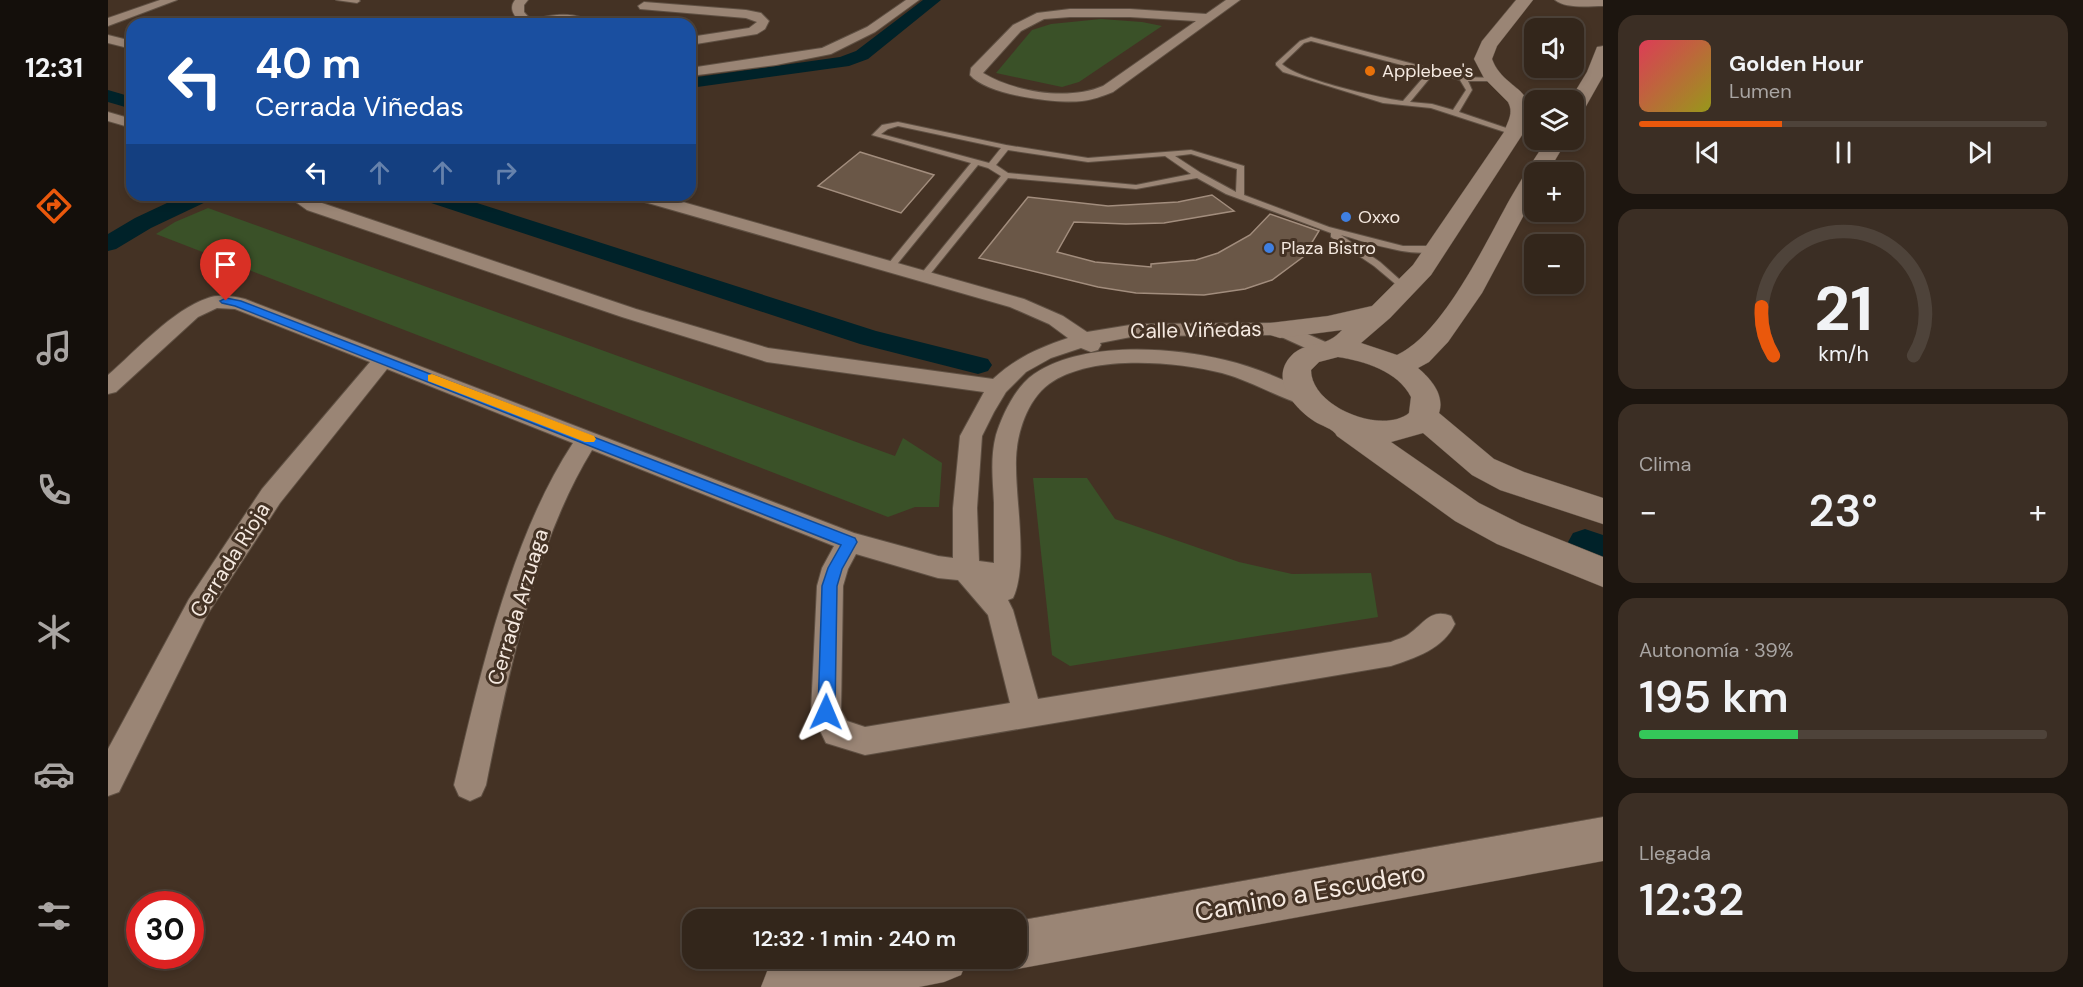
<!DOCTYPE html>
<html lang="es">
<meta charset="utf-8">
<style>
:root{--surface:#33261b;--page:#3b2e24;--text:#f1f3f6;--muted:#a9a5a3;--line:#4e433a;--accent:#ea580c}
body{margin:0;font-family:"DM Sans",sans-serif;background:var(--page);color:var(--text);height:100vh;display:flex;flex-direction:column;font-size:22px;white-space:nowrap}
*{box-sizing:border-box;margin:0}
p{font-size:20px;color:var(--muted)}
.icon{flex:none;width:33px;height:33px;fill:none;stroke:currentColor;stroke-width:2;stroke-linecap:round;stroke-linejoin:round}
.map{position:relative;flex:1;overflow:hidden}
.sheet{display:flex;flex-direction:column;gap:15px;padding:15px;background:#1c150f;width:480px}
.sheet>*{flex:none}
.guide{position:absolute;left:18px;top:18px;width:570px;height:183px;border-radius:18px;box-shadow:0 3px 9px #0003,0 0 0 2px var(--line);background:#1a4fa0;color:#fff;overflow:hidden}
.tools{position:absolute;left:1416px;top:18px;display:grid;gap:12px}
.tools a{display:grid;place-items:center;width:60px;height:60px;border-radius:12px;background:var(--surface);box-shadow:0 3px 9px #0003,0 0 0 2px var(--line);font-size:30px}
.speed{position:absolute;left:18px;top:891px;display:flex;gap:12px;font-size:30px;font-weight:700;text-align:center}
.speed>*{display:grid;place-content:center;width:78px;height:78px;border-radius:50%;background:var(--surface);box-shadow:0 3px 9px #0003,0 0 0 2px var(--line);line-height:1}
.speed .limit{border:9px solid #d22;background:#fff;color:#111}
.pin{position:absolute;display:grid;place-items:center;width:51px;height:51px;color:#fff;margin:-62px -26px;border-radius:50% 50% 50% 0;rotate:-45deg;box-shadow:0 0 6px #0007}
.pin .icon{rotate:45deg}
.me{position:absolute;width:66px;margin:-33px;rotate:1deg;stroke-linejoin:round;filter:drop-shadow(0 0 4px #0008)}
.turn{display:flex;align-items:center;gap:21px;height:126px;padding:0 30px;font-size:27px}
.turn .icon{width:78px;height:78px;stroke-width:2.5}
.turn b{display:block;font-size:42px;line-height:51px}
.lanes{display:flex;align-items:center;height:57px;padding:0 30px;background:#0003;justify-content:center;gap:30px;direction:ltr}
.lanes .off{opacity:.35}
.big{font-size:45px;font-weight:600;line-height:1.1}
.sheet .widget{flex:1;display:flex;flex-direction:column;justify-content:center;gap:9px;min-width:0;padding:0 21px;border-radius:18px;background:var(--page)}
.sheet .dial{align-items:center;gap:0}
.dial svg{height:156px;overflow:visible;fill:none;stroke:var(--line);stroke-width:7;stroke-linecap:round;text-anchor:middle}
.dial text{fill:var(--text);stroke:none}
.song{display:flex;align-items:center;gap:18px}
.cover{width:72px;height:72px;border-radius:9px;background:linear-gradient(135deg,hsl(350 70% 55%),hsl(60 70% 35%))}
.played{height:6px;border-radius:3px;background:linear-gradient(90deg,var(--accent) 35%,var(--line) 35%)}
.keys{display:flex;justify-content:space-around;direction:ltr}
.heat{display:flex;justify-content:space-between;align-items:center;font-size:33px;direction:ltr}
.charge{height:9px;border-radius:4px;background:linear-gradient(90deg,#34c759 39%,var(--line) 0)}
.trip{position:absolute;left:574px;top:909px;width:345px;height:60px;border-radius:18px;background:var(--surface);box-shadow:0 3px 9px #0003,0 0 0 2px var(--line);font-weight:600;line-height:60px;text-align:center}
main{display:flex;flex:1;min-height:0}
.menu{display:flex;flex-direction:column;width:108px;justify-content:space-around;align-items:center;background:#140f0b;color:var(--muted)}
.menu .icon{width:42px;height:42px}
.menu .on{color:var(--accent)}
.menu b{font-size:27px;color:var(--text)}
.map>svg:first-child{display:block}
.green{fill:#3a5128}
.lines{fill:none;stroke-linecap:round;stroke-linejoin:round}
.canal{fill:#002229;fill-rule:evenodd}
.building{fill:#6a5747;stroke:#a28d7d;stroke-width:1.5}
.lane-casing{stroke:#5f5043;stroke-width:2}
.street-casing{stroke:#5f5043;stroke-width:2}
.secondary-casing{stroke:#5f5043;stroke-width:1}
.lane{fill:#9a8575;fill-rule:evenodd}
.street{fill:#9a8575;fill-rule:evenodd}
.secondary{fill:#9a8575;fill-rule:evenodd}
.route{fill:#1a73e8;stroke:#114b97;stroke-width:1.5}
.slow{fill:#f59e0b}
.food-dot{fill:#e8710a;stroke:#443224;stroke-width:2}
.shop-dot{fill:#3f7fe0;stroke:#443224;stroke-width:2}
.labels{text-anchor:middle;stroke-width:6;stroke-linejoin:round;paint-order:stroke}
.far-poi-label{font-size:18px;fill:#f5e9e0;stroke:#443224;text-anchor:start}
.street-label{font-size:21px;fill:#f5e9e0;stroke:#443224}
.near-street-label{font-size:26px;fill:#f5e9e0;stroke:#443224}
</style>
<main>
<nav class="menu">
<b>12:31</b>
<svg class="icon on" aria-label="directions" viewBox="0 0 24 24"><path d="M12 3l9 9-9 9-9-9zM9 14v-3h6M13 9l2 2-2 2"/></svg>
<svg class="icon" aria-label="music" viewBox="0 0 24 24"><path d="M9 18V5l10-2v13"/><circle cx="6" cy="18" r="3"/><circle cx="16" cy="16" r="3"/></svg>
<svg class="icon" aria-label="phone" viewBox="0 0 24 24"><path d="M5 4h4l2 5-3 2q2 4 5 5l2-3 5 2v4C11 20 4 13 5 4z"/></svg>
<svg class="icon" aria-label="climate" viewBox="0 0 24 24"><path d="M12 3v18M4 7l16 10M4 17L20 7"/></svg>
<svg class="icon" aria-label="car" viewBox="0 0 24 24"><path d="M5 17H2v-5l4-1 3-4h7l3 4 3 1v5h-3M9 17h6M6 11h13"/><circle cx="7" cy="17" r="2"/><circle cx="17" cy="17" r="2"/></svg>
<svg class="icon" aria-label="filters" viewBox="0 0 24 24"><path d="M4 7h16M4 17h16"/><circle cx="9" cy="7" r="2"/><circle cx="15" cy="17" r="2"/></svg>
</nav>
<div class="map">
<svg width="1495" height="987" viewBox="0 0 1495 987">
<rect width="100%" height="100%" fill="#443224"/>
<g class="green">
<path d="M993,19l41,3 20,4 -83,56 -17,5 -66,-14 36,-43 19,-6z"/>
<path d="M100,208l687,248 8,-18 39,25 -3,44h-24l-27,10 -732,-283 19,-12z"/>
<path d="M925,478h54l28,41 124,43 53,12 79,-1 7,44 -308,49 -18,-11z"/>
</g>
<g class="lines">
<g class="canal">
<path d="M815,0h18l-73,59 -19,7 -159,22v-10l150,-21 16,-6z"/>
<path d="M0,90l24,7v12l-24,-7z"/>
<path d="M76,195h29l-3,5 -59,28 -35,21 -8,2v-17l27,-16z"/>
<path d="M311,195h33l424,136 112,28 4,6 -4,6 -10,3 -118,-30 -438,-144z"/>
<path d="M1477,529l18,6v27l-30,-11 -5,-9 5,-9z"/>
</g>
</g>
<g class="building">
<path d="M752,152l74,23 -33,38 -83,-27z"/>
<path d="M1104,195l22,16 -70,12 -38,1 -52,-2 -17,30 38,10 56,5v-3l45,-4 22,-7 32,-18 20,-21 49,17 -16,26 -31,23 -27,9 -41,6 -68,-2 -38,-6 -119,-29 49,-61 80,9 70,-4z"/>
</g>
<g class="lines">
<defs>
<g id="lane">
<path d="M228,0h23l1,1 -3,2z"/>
<path d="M1203,37l152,40 33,1 1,1 -3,2h-26l4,9 -13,22 59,20 -7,2 -80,-26 -48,-5 -100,-31 -7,-7v-2l24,-22zM1203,41l117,31 -25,29c-24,-3 -106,-22 -121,-37l22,-21zM1326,73l26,7 6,10 -13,20 -21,-6 -22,-2z"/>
<path d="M790,122l108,23 82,13 103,-8 53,16v29l85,32 74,19h31l4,3c-17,12 -76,-8 -97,-14l39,27 28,25v4l-3,1 -31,-26 -43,-29v-4l-105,-39 -29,-16 -61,11 -128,-11 -81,100 -3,1 -5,-3 2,-2 80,-98 -13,-8 -10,-3 -84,103h-6v-4l83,-101 -99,-28 10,-10zM790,126l103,22 -12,15 -108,-29 7,-5zM900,150l80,12 77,-6 26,18 -55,11 -128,-12 -12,-8zM1083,154l46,15 -1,23 -35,-19 -26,-17z"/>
</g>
<g id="street">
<path d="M52,0h17l-69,26v-8z"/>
<path d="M407,0h13l-4,5v7l7,8c18,-5 46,-10 61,4h-71c-6,-8 -13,-15 -6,-24z"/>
<path d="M798,0h13l-44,32 -44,22 -55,11 -86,11v-8l132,-20 45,-21z"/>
<path d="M1118,0h14l-127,92c-10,4 -21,8 -31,9 -26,3 -95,-6 -112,-26l1,-7 42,-43 24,-12 33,-4h60l76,5zM962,17h60l66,4 -93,65c-35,15 -88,6 -120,-13l38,-42 23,-12z"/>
<path d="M1447,0h48v6c-14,0 -37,3 -48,-6z"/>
<path d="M536,2l102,8 15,3 8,8 -4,8 -8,5 -67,11v-8l59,-9 8,-6 -11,-4 -106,-9 -2,-3z"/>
<path d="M525,18l4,1 1,5h-41l6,-4z"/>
<path d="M0,35l24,6v8l-24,-6z"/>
<path d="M0,112l24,7v9l-24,-7z"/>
<path d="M178,195h20l13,7 317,107 132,39 225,31c23,-21 45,-31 75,-41l-19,-14 -39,-17 -376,-108 -2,-4h26l366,104 39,17 24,16 49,-8 144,-1 7,2 43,19 3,5 -3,5 -7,2 -46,-21 -141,1 -36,7 1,2 -3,5 -7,2 -10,-4 -30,10 -25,14 -20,20 -12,20 -12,24 -5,72 2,53 15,2c0,-20 0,-40 0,-60 -1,-22 -4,-45 2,-68 6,-20 20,-49 38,-61 49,-33 136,-27 191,-14 31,7 61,21 90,34l3,5 -3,5 -8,2c-29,-8 -55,-25 -85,-33 -48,-12 -132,-19 -173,11 -24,18 -34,55 -33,83 0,35 12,100 -3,131l-5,2 5,10 25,89 353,-57c6,-3 13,-4 18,-8 15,-10 21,-26 42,-18l4,8c-12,25 -40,34 -64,42l-526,89 -39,-12 -15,-31 6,-126 5,-18 12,-22 -242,-96c-57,92 -85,229 -106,335l-5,11 -11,5 -11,-5 -5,-11c26,-110 57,-248 119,-342l-186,-74 -107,134 -73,112 -88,177 -11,4v-47l81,-150 73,-110 108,-127 -135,-53 -18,-1 -19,9 -82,75 -8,2v-19c29,-25 64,-65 100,-77 10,-4 26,-2 37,1l609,234 84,23 15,2v-50l7,-72 24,-44 -217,-30 -145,-45 -315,-107zM748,554l82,24 20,2 30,35 22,88 -145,24 -18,-6 -6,-11 2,-124 5,-17z"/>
</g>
<g id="secondary">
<path d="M1408,0h17l-36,46 -5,13c12,33 52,28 32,73l-93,143 -41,43 -29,25 36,12c46,-21 89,-113 113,-156 12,-21 24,-40 37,-59h20l-19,32h-14v24l-52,97 -34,49 -19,20 -11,6c13,11 27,27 21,45l55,46 30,13 79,26v26l-103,-34 -28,-15 -49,-42 -32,9 88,61 42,21 82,33v30l-106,-43 -42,-23 -118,-85c-4,-8 -16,-10 -23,-15 -21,-14 -45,-43 -22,-66 11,-11 27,-9 39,-16 4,-2 8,-6 11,-9l-62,8 -10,-3 -4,-6 4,-6 58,-7 44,-10 41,-41 91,-133c4,-11 10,-19 4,-30l-24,-24 -10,-19 8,-18zM1230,357c26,4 60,14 73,40l-2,16c-27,22 -98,-6 -98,-43l8,-8z"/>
<path d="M1495,46v30l-22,39 -7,2v-17h-4l17,-28 10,-25z"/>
<path d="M1495,817v44l-586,108 -17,-7 -2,-4h19v-37z"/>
<path d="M698,958h162l-7,17 -17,7 -25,5h-158l7,-18 18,-7z"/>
</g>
</defs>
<use href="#lane" class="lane-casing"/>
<use href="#street" class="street-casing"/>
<use href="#secondary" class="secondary-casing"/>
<use href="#lane" class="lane"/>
<use href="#street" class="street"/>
<use href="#secondary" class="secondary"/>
</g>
<path class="route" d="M118,298l15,3 614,237 2,4 -15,27 -5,17 -2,126 -3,6 -6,2 -5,-2 -3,-6 4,-126 6,-18 13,-23 -606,-239 -13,-3 -2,-2z"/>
<path class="slow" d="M324,374l162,62 2,3 -2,3h-9l-157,-61v-6z"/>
<circle class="food-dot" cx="1262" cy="71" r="6"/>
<g class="shop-dot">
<circle cx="1238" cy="217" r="6"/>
<circle cx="1161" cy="248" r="6"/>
</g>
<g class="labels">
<g class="far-poi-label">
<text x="1274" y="77">Applebee's</text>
<text x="1250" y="223">Oxxo</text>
<text x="1173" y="254">Plaza Bistro</text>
</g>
<g class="street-label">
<text transform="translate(1088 330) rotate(-1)" y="7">Calle Viñedas</text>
<text transform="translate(122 560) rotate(-58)" y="7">Cerrada Rioja</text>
<text transform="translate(410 607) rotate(-73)" y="7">Cerrada Arzuaga</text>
</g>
<g class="near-street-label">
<text transform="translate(1202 892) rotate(-10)" y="9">Camino a Escudero</text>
</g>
</g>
</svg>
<div class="tools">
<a><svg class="icon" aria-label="sound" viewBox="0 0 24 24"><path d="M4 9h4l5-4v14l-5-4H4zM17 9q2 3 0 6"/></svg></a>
<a><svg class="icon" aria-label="layers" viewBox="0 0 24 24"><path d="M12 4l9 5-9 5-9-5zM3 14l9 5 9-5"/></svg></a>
<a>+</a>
<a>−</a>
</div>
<div class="speed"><div class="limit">30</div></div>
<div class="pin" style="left:118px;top:301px;background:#d93025"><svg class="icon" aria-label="arrive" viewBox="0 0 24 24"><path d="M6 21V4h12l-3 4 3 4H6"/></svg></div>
<svg class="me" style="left:718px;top:712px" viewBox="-20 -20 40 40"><path d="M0-17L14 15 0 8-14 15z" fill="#1a73e8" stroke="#fff" stroke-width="4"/></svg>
<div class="trip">12:32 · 1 min · 240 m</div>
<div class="guide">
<div class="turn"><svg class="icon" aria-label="left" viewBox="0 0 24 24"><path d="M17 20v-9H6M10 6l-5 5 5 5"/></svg><div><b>40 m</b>Cerrada Viñedas</div></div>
<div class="lanes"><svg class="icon" aria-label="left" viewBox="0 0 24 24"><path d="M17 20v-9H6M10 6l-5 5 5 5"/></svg><svg class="icon off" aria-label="ahead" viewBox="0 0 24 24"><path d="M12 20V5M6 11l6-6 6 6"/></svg><svg class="icon off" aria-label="ahead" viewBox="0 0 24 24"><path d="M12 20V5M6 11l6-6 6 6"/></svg><svg class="icon off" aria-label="right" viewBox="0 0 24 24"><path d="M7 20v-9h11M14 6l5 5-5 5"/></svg></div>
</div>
</div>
<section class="sheet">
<div class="widget">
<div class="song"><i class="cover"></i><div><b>Golden Hour</b><p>Lumen</p></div></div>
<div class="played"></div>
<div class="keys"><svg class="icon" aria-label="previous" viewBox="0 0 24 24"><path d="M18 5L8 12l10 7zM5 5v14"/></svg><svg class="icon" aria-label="pause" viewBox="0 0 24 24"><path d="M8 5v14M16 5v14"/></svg><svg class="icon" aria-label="next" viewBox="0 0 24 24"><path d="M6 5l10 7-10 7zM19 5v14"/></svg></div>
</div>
<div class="widget dial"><svg viewBox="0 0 100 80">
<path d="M14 69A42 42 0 1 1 86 69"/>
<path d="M14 69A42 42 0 0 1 8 44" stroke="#ea580c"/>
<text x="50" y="56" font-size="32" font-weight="700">21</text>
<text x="50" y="72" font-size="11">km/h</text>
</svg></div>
<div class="widget"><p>Clima</p>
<div class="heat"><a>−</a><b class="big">23°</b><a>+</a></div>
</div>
<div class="widget"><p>Autonomía · 39%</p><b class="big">195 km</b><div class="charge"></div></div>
<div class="widget"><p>Llegada</p><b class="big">12:32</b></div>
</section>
</main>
